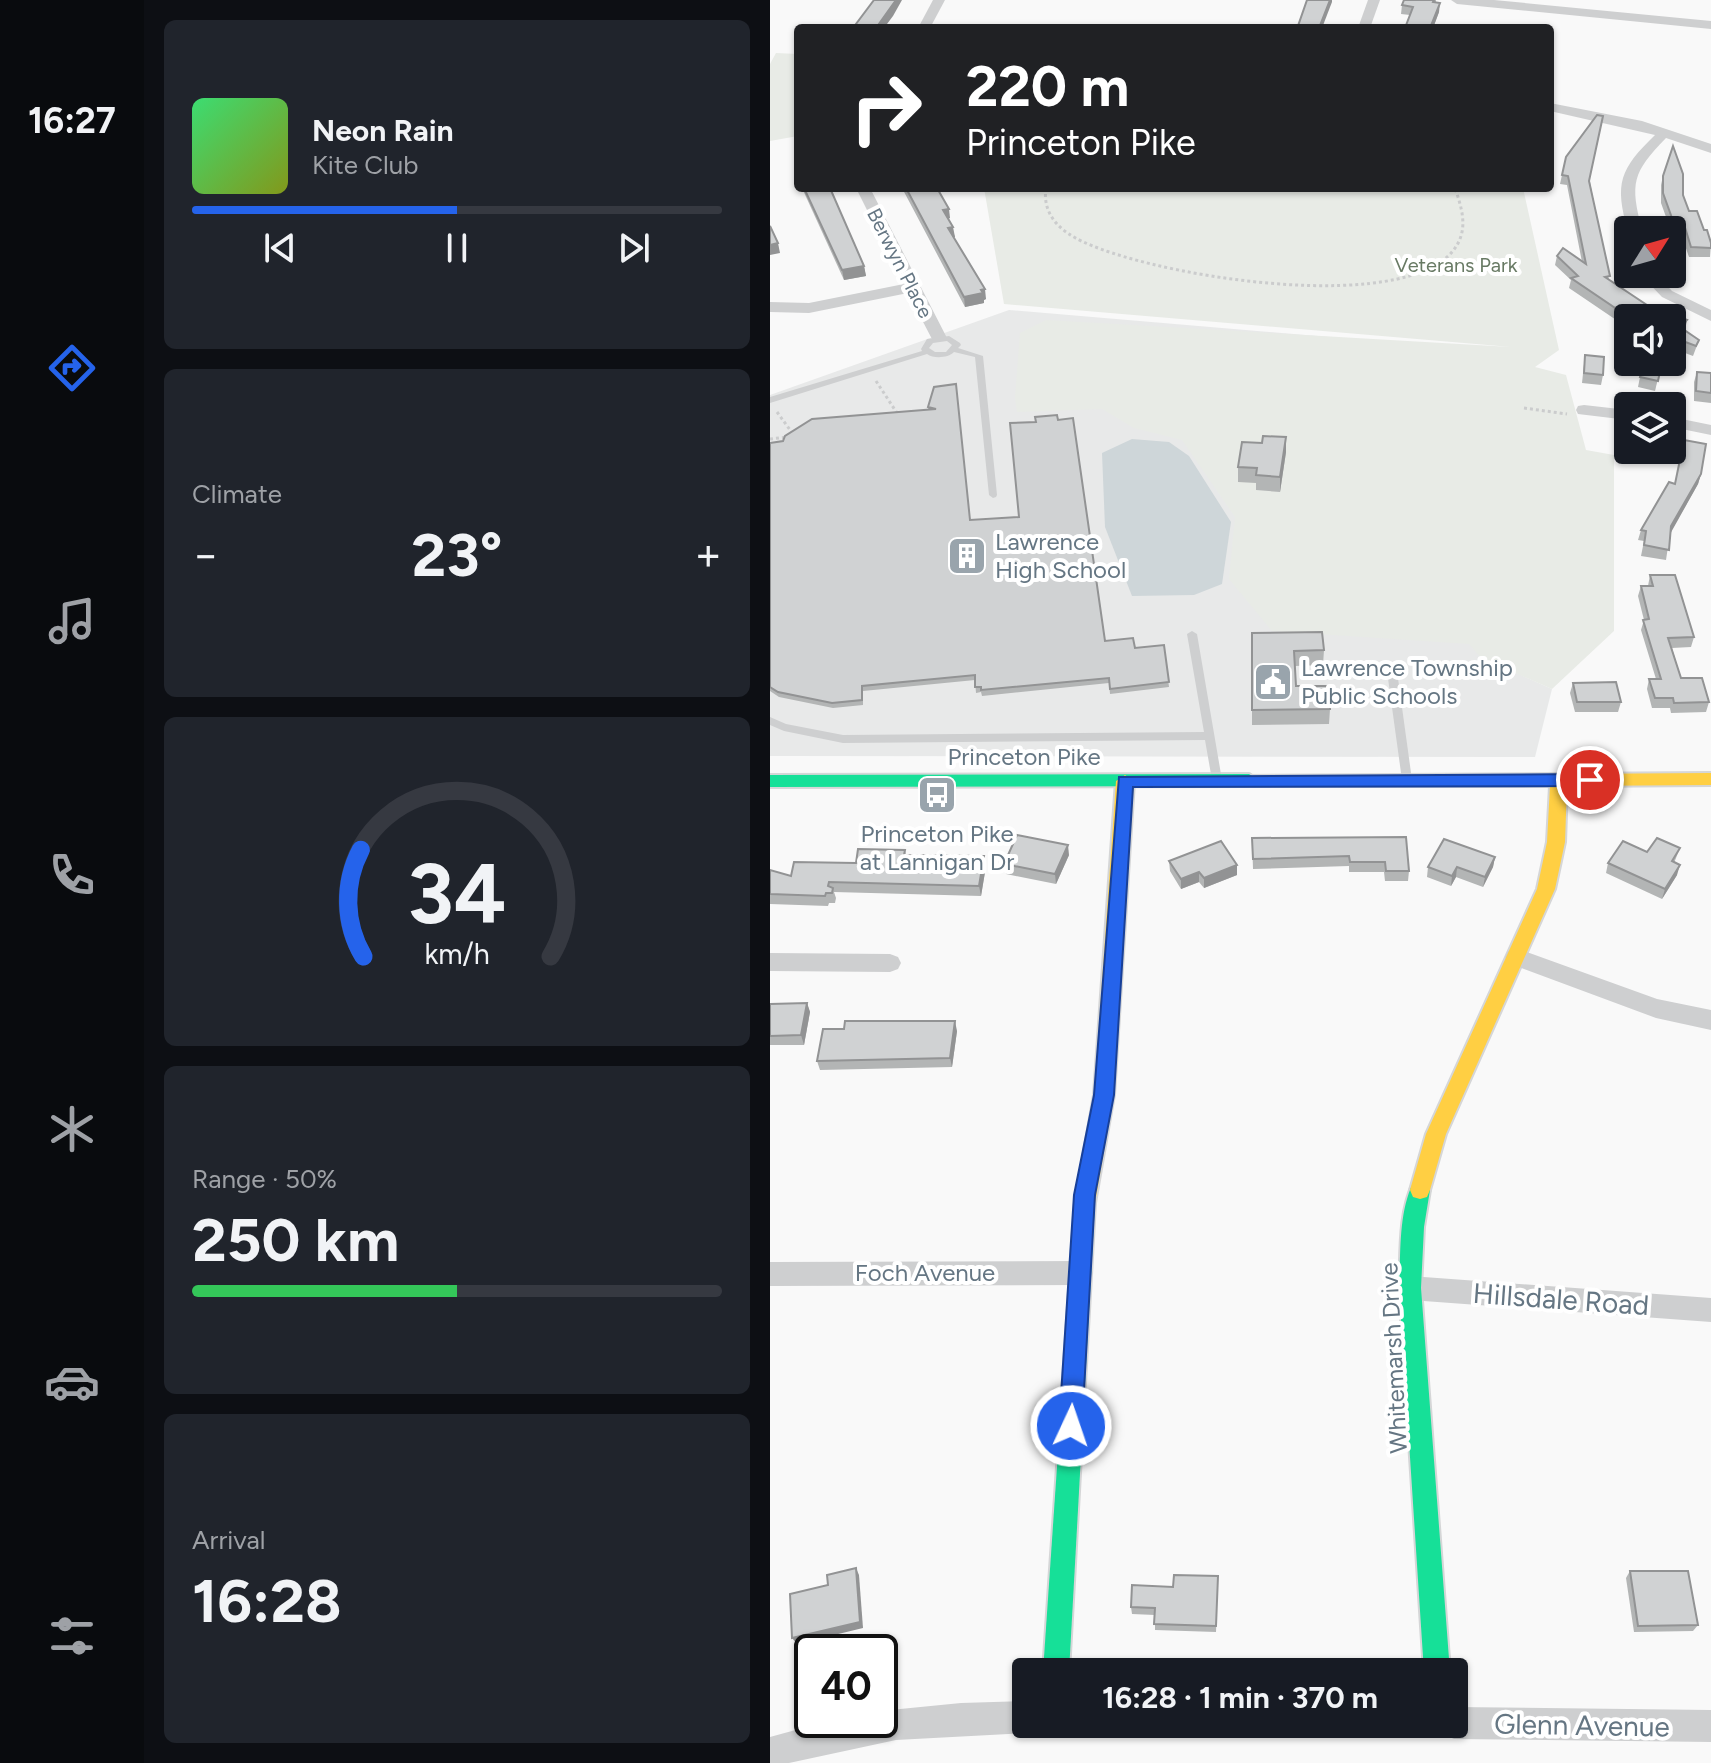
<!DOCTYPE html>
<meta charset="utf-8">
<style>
:root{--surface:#171b24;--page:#20242c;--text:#f1f3f6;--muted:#9ea1a6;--line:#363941;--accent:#2563eb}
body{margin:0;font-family:Figtree,sans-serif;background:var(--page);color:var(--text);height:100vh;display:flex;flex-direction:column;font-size:30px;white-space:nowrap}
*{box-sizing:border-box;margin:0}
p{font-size:26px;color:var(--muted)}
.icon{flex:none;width:44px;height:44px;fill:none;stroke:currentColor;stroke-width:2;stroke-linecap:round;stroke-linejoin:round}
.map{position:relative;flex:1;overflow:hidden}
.sheet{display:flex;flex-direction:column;gap:20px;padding:20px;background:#0d0f14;width:626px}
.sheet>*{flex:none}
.banner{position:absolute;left:24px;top:24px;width:760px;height:168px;border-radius:8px;box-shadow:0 2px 6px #0004;background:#202124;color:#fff;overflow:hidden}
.needle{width:52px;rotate:53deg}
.buttons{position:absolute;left:844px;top:216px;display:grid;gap:16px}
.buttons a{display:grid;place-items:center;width:72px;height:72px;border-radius:8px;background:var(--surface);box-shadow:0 2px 6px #0004;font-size:40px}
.speed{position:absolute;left:24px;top:1634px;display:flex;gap:16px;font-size:40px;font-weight:700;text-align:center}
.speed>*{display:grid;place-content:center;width:104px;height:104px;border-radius:50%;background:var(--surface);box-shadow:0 2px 6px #0004;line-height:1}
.speed .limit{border:4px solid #111;border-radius:12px;background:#fff;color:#111}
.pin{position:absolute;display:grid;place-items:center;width:68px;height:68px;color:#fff;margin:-34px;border:4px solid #fff;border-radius:50%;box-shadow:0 2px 8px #0007}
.me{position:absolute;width:88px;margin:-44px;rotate:3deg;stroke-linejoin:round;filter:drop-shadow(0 0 6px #0008)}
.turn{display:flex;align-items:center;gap:28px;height:168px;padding:0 40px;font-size:36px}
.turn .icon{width:104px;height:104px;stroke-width:2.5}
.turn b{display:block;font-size:56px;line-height:68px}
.big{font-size:60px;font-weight:700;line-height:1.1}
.sheet .card{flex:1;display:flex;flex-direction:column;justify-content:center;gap:12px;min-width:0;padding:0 28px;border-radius:12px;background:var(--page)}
.sheet .dial{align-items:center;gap:0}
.dial svg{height:208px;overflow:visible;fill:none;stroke:var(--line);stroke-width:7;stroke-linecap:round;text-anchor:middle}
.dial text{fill:var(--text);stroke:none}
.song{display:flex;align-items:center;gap:24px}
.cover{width:96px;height:96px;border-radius:12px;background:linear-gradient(135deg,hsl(140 70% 55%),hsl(70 70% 35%))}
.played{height:8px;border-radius:4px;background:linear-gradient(90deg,var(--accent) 50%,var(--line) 50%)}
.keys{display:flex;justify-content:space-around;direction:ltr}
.heat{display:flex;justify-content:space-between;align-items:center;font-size:44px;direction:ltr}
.charge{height:12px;border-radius:6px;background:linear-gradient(90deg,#34c759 50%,var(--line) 0)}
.trip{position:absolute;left:242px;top:1658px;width:456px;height:80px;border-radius:8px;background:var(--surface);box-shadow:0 2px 6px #0004;font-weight:700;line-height:80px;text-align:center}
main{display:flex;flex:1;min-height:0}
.tabs{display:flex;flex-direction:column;width:144px;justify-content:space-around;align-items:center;background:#090b0e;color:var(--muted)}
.tabs .icon{width:56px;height:56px}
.tabs .on{color:var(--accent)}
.tabs b{font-size:36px;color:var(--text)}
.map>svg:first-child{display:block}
.built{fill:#e8e9e9}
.green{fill:#e8ebe6}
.water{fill:#ced6d9}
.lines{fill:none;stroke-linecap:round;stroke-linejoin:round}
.fast-casing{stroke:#d5d6d7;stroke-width:4}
.slow-casing{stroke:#d5d6d7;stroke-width:4}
.path{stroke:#cbcccd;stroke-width:3;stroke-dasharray:3 3;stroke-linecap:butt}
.lane{fill:#cecfd0;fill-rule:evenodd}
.street{fill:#cecfd0;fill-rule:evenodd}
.fast{fill:#16e098;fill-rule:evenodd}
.slow{fill:#ffcf43;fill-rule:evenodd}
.wall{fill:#b3b5b5}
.shaded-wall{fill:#929394}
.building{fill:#d0d2d3;stroke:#929394;stroke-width:2}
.route{fill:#2563eb;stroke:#184099;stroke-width:2}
.labels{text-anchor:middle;stroke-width:8;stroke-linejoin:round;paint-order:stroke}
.far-street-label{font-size:20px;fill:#657683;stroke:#fff}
.far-park-label{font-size:20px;fill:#687a64;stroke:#fff}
.poi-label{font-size:24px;fill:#657683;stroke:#fff;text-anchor:start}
.street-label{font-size:24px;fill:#657683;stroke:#fff}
.near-street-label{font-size:28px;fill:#657683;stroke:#fff}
</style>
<main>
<nav class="tabs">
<b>16:27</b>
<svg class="icon on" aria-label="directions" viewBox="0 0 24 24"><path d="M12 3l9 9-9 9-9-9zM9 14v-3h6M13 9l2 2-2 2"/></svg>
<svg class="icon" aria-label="music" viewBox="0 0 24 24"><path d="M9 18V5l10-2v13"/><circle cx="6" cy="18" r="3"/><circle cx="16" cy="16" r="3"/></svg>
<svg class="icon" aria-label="phone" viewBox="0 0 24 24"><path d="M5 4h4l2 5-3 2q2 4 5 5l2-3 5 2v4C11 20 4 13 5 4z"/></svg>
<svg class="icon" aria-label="climate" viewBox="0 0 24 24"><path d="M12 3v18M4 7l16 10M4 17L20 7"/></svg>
<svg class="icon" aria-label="car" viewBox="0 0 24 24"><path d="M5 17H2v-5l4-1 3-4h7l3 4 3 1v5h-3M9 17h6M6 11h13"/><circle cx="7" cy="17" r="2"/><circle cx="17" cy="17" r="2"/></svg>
<svg class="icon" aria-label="filters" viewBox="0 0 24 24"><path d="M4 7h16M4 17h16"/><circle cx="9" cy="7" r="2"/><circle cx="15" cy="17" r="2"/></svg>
</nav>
<section class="sheet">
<div class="card">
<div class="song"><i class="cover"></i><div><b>Neon Rain</b><p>Kite Club</p></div></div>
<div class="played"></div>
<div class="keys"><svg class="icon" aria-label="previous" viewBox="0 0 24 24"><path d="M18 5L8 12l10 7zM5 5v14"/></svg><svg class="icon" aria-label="pause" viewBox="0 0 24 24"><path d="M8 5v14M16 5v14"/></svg><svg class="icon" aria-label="next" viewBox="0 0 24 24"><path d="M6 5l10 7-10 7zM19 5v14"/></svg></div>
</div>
<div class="card"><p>Climate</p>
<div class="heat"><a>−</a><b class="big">23°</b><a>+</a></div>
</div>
<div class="card dial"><svg viewBox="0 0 100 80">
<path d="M14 69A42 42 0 1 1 86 69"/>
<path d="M14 69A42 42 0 0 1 13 28" stroke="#2563eb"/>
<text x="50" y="56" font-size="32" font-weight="700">34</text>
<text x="50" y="72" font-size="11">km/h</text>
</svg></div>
<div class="card"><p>Range · 50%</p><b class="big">250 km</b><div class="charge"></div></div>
<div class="card"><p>Arrival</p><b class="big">16:28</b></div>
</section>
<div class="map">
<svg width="941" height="1763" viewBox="0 0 941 1763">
<rect width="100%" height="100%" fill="#f9f9f9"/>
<path class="built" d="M239,310l463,39 9,308 71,32 -17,68 -765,-1v-361z"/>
<g class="green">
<path d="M6,53l22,1v82l-28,5v-77z"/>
<path d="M214,188h539l36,162 -24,17 31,8 20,75 28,5v176l-62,58 -71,-31 -12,-14 -197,-13 -43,-52 6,-62 -53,-77 -48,-12 -32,-19 -85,3 -2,-14 5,-65 26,-13 465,27 -507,-43z"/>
</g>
<path class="water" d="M362,439l37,3 20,14 42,66 -9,62 -28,11 -62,1 -27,-69 -3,-74z"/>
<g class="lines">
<defs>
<g id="fast">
<path d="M479,774l9,6 -9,6 -479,1v-12z"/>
<path d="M650,1181l7,2 3,7 -6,37 -3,61 29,384h-26l-25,-384c2,-33 -1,-74 14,-105z"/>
<path d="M315,1194l7,2 3,7 -26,469h-26l32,-469 3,-7z"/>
</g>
<g id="slow">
<path d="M941,773v12l-144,1 -2,56 -10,47 -109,245 -16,56 -3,7 -7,2 -7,-2 -3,-7 16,-56 111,-245 10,-47 3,-56h-301l-9,-6 3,-4z"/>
<path d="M355,775l9,6 -20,314 -19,108 -3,7 -7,2 -7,-2 -3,-7 19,-108 22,-314z"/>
</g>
</defs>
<use href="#fast" class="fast-casing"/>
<use href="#slow" class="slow-casing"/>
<g class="path">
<path d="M276,188c-3,19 6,35 23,46 58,40 364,92 392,2 5,-16 -1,-33 -6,-48"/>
<path d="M106,381l23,35"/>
<path d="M754,408l43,6"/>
<path d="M7,412l16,22"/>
<path d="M0,439l18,-2"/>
</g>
<g class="lane">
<path d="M179,336l11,7 1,2 -3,3 25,8 14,139 -1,2 -3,1 -4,-3 -14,-138 -21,-5c-6,6 -20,7 -27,2l-157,49v-6l152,-46 -1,-2 6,-10zM177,341l5,4 -6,7h-11l-6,-4 4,-5z"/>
<path d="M422,631l5,3 25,146 -5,4 -5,-4 -7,-40 -362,3 -59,-12 -14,-6v-8l16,7 57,11 361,-3 -17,-98z"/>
<path d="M622,668l5,3 15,109 -5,4 -5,-4 -15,-109z"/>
</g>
<g class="street">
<path d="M163,0h12l-15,28h-12z"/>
<path d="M598,0h12l-10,28h-12z"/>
<path d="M681,0h43l217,21v8l-254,-25z"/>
<path d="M780,103l92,18 69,23v9l-45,-15c-34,35 -36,45 -24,92l-14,1c-14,-48 -8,-62 27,-96l-105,-24z"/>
<path d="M86,188h14l77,150 -2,3h-12l-25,-48 -99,20 -39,-1v-10l39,1 95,-19z"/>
<path d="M870,274h16l16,17 39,19v11l-49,-24z"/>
<path d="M814,405l44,5v10l-50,-6 -2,-4 2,-4z"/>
<path d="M902,417l39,8v10l-39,-8z"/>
<path d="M746,948l141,51 54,11v20l-55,-12 -148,-55 -3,-6 3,-6z"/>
<path d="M0,953l120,1 8,3 3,6 -3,6 -8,3 -120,-1z"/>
<path d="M310,1261l9,3 4,9 -4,9 -9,3 -310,1v-24z"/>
<path d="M640,1276l301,22v24l-301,-22 -9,-3 -4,-9 4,-9z"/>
<path d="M256,1701v23h13l-2,4 -11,5 -130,7 -107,23h-19v-26l62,-17h48v-9l81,-8z"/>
<path d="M684,1707l257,3v32l-257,-3 -11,-5 -4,-10h15z"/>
</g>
<use href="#fast" class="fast"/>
<use href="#slow" class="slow"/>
</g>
<g class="wall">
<path d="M634,0h32v2l3,10 -6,16h-28l5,-13 -9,-1 1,-9z"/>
<path d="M796,157l24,25 19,98 56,37 22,3 -3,10 15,10 -6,16 -21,-8v-30h-44v10l-59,-40 2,-8 -16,-15 2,-9 25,6 -15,-77 -7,-1z"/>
<path d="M893,176l20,19 6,16 15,19 7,13 -1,14h-21l-10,-29h-9l-9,-25v-18z"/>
<path d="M32,188h28l34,78 2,10 -22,4z"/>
<path d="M132,188h35l13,30 -2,1 7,18h-2l33,62 -2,1v3l-19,4z"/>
<path d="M815,355l18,20 -2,10 -19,-2z"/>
<path d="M892,362l-7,29 -17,-4 2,-10z"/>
<path d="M927,372l14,1v30l-17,-2v-19z"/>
<path d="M164,387l36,133 135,121 30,7 29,-3 5,42 -59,7 -1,-11 -127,13 -1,-4 -5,1 -1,-13 -112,11v14l-30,3 -54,-11 -9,-6v-248l13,-2 145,-32z"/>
<path d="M852,427l6,1v22h8l-2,8 -16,-2z"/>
<path d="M516,437v15l-6,40 -24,-2v-7l-18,-1v-15l24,-24z"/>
<path d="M931,474l-3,10 -28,49 -4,27 -25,-4 3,-15 -6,-1 3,-10 34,-46z"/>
<path d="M880,575l44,62 -3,10 -19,1 9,30 28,24 -3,10 -35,1 -1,-5h-18l-5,-19 2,-10h7l-15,-49 3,-10 -6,-24 3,-10h7z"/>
<path d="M482,633l72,17 -1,15 -28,1 1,20 34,23 -1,15 -77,1z"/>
<path d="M803,683l48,19 -3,10h-43l-5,-19z"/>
<path d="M636,837l3,34 -1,10h-23l-1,-9h-35v-6l-96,3 -1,-31z"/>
<path d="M910,848l-6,15 3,12 -15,24 -56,-26 2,-10 39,-11z"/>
<path d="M135,850l1,5 78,1 2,10 -5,30 -147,-4 2,6 -1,5h-6l-1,3 -58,-2v-34l21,6 65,-13z"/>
<path d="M299,855l-13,29 -50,-10 -2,-10z"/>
<path d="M725,857l-2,10 -10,20 -27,-10 -5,9 -24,-9 1,-10z"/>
<path d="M399,861l68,4v10l-33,13 -5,-6 -18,7 -11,-18z"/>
<path d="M37,1003l3,9 -6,33h-34v-41z"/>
<path d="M74,1029l113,2 -5,36 -132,3 -3,-9z"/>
<path d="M860,1571l68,54 -5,6 -59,1 -8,-54z"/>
<path d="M448,1576l-2,56 -61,-2v-15l-23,-1 -1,-7z"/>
</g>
<g class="shaded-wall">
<path d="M126,0h6l-9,16 -9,12h-8z"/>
<path d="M560,0h2v2l-10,26h-3z"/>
<path d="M670,3l-1,9 -6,16h-3z"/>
<path d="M179,209l1,9 -6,1 -1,-9z"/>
<path d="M183,227l2,10 -6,1 -1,-10z"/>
<path d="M8,243l2,10 -10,2v-10z"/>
<path d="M94,266l2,10 -22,4 -2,-10z"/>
<path d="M215,289l1,10 -2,1v3l-19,4 -1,-10z"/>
<path d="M917,320l-2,10 -7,7 2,-10z"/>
<path d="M516,437v15l-6,40v-15z"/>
<path d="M931,474l-3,10 -29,52 2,-10z"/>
<path d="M298,845l1,10 -13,29 -1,-10z"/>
<path d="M214,856l2,10 -5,30 -2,-10z"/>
<path d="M725,857l-2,10 -10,20 2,-10z"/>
<path d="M467,865v10l-33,13v-10z"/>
<path d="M910,865l-3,10 -15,24 3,-10z"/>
<path d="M687,867l-1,10 -5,9 1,-10z"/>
<path d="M429,872v10l-18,7v-10z"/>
<path d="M37,1003l3,9 -6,33 -3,-10z"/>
<path d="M185,1021l2,10 -5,36 -2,-9z"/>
<path d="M86,1568l3,7 4,53 -66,16 -5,-6z"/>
</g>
<g class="building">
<path d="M104,0h22l-20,28h-23z"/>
<path d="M537,0h23l-11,28 -21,-2z"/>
<path d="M634,0h30l-1,2 7,1 -10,25h-25l8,-21 -11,-2z"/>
<path d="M827,115l6,1 -14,65 21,95 -5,1 60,40 4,-4 18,7 -7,7 19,13 -3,6 -24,-9v-19h-42l-59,-40 7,-2 -21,-20 6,-8 23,16 -18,-88 -6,-1 4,-18z"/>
<path d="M903,146l10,28v21l6,16h8l7,19h3l4,13v5l-20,-1 -9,-29h-10l-9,-25v-17z"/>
<path d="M34,188h26l34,78 -22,4z"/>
<path d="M136,188h31l12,21 -6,1 10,17 -5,1 37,61 -4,1 2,3 -19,4z"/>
<path d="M0,226l8,17 -8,2z"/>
<path d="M815,355l19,2 -1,18 -19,-2z"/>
<path d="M874,362h18l-4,19 -18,-4z"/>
<path d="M927,372l14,1v20l-15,-2z"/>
<path d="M186,384l14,136 49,-3 -9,-94 26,-1 -1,-5 22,-2 1,5 15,-2 32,223 28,-3 2,10 29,-3 5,37 -59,7 -1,-11 -128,12v-3h-6v-12l-113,11v14l-30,3 -54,-11 -8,-5v-244l13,-2 2,-5 27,-17 124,-10 -8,-2 6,-20z"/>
<path d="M852,427l6,1v19l-8,-1z"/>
<path d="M493,436l23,1 -6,40 -24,-2 1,-7 -19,-1 4,-25 20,1z"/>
<path d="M914,440l22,4 -5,30 -30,52 -2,24 -25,-5 2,-14 -5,-1 28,-48 6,2z"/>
<path d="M880,575h25l19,62 -26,1 13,40h21l7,24 -35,1 -1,-5h-18l-6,-19h12l-18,-59 6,-1 -8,-33h12z"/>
<path d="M552,632l2,18 -30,1 2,35h32l2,23 -78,1v-77z"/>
<path d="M846,682l5,20h-44l-4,-19z"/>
<path d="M247,835l51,10 -13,29 -51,-10z"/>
<path d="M636,837l3,34h-23l-1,-9h-35l-1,-6 -96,3 -1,-21z"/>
<path d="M887,838l23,10 -8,13 8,4 -15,24 -57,-26 15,-22 24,11z"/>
<path d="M674,839l51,18 -10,20 -28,-10 -5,9 -24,-9z"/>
<path d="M451,841l16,24 -33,13 -5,-6 -18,7 -12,-18z"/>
<path d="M88,849l47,1 -1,5 80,1 -5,30 -150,-4 -1,4 5,2 -1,5h-6l-1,3 -55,-2v-24l21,6 3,-14 62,1z"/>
<path d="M37,1003l-6,32 -31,1v-32z"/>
<path d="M75,1021h110l-5,37 -133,3 6,-32h21z"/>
<path d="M86,1568l4,54 -68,16 -2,-44 38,-9 -1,-10z"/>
<path d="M860,1571h58l10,54 -60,1z"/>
<path d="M404,1575l44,1 -2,50 -62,-2 1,-16 -24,-1 1,-22 41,2z"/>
</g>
<path class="route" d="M820,774l8,6 -8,6 -457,1 -19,308 -19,100 -13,231 -3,8 -8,4 -9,-4 -3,-8 15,-231 20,-100 25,-318z"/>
<defs>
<symbol id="building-square" viewBox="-11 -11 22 22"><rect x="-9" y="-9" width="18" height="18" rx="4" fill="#99a4ac" stroke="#fff"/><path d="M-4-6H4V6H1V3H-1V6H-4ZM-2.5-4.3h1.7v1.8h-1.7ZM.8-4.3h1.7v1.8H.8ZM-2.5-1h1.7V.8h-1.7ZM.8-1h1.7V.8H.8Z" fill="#fff"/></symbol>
<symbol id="civic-square" viewBox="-11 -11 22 22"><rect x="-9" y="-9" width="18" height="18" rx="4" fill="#99a4ac" stroke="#fff"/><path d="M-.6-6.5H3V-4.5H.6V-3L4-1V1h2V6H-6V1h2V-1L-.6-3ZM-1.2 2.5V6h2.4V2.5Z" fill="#fff"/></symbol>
<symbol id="bus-square" viewBox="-11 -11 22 22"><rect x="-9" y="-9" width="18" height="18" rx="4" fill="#99a4ac" stroke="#fff"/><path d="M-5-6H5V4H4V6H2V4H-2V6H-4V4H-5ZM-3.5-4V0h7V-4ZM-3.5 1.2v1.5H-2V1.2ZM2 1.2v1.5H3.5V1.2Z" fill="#fff"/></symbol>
</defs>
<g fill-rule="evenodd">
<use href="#building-square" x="175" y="534" width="44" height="44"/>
<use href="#civic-square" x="481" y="660" width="44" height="44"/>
<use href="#bus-square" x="145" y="773" width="44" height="44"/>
</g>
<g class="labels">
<g class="far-street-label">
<text transform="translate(130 263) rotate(63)" y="7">Berwyn Place</text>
</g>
<g class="far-park-label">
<text x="686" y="272">Veterans Park</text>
</g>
<g class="poi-label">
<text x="225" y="550">Lawrence<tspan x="225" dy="28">High School</tspan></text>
<text x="531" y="676">Lawrence Township<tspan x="531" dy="28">Public Schools</tspan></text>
<text x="167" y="842" text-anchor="middle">Princeton Pike<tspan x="167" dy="28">at Lannigan Dr</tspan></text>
</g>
<g class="street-label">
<text x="254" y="765">Princeton Pike</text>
<text x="155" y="1281">Foch Avenue</text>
<text transform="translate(624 1358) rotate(-93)" y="8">Whitemarsh Drive</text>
</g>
<g class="near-street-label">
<text transform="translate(791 1299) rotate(4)" y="10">Hillsdale Road</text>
<text transform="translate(812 1725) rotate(1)" y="10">Glenn Avenue</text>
</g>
</g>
</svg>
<div class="buttons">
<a><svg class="needle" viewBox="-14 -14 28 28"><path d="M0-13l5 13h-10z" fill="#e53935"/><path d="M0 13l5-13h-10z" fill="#9ea1a6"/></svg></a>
<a><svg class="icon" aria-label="sound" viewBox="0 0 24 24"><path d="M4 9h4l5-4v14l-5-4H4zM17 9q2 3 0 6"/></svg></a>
<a><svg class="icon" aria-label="layers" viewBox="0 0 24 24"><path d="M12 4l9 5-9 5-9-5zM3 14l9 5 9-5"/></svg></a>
</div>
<div class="speed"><div class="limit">40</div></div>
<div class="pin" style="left:820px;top:780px;background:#d93025"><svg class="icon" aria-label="arrive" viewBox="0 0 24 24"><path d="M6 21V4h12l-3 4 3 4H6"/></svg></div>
<svg class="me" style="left:301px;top:1426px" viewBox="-20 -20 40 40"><circle r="17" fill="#2563eb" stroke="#fff" stroke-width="3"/><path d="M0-11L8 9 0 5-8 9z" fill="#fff"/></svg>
<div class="trip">16:28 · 1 min · 370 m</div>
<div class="banner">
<div class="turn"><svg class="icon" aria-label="right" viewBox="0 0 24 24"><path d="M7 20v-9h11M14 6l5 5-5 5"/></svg><div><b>220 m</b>Princeton Pike</div></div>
</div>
</div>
</main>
